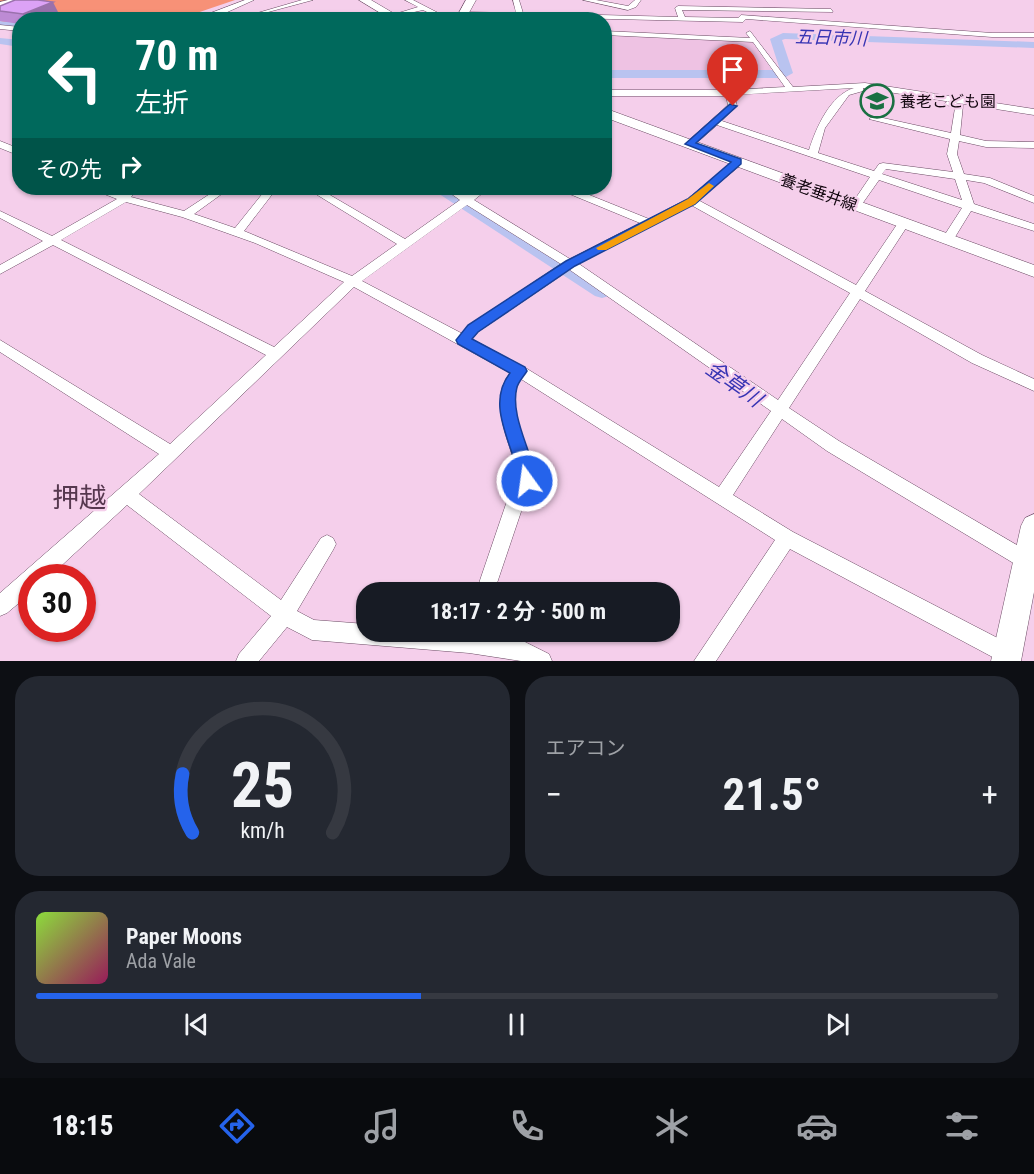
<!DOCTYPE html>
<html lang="ja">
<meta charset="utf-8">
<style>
:root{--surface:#171b24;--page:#242831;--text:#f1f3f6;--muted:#9ea1a6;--line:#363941;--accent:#2563eb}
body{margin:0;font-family:"Roboto Condensed","Noto Sans JP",sans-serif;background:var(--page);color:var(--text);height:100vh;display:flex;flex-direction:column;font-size:22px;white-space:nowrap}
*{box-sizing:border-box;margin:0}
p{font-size:20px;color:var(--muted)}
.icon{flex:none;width:33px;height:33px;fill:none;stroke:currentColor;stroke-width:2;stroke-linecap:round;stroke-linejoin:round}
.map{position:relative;height:661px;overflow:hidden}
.panel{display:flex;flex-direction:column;gap:15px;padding:15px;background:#0d0f14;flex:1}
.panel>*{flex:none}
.guide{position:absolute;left:12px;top:12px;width:600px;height:183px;border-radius:24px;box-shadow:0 2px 4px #0004;background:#00695c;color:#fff;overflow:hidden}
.speed{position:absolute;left:18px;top:564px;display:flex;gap:12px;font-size:30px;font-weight:700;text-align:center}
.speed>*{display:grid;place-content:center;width:78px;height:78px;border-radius:50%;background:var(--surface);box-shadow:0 2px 4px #0004;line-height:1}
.speed .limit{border:9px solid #d22;background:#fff;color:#111}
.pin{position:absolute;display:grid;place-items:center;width:51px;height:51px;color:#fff;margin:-62px -26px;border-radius:50% 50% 50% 0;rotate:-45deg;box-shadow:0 0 6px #0007}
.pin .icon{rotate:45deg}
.me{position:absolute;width:66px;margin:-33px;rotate:346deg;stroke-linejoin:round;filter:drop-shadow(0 0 4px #0008)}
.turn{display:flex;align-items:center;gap:21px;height:126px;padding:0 24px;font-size:27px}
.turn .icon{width:78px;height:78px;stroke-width:2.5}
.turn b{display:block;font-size:42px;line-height:51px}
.then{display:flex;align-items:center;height:57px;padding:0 24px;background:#0003;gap:12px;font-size:22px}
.big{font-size:45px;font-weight:700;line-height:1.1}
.panel .card{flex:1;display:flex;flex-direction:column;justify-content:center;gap:9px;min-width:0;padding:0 21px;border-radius:24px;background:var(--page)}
.panel .dial{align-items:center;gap:0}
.dial svg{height:156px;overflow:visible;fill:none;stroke:var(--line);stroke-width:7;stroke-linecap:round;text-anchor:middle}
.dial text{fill:var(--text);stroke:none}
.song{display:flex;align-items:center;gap:18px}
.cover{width:72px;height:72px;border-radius:9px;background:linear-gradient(135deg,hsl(90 70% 55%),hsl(330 70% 35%))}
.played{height:6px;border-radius:3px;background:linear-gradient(90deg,var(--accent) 40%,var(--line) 40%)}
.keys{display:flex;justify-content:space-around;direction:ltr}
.heat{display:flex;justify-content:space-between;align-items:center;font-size:33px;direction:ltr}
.panel .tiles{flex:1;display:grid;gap:15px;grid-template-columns:1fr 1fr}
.card:last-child{grid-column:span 2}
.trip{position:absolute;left:356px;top:582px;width:324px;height:60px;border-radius:24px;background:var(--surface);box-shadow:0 2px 4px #0004;font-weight:700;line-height:60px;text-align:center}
.menu{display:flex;height:96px;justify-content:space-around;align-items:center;background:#090b0e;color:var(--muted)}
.menu .icon{width:42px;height:42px}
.menu .active{color:var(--accent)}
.menu b{font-size:27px;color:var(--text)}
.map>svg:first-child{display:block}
.built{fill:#eec2e3}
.green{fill:#f79177}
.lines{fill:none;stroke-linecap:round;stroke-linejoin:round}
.river{fill:#b9c3f0;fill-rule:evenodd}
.street-casing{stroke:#6b4b64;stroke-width:1}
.secondary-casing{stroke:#6b4b64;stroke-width:1}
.street{fill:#fff;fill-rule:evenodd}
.secondary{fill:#fff;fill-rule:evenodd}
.wall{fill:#bd8bd4}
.shaded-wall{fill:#9a71ac}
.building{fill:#dca2f6;stroke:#9a71ac;stroke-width:1.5}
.route{fill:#2563eb;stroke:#184099;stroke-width:1.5}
.slow{fill:#f59e0b}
.labels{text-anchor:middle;stroke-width:4.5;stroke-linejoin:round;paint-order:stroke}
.far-poi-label{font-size:16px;fill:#140811;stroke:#f5cfeb;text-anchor:start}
.far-street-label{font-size:16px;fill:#140811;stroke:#f5cfeb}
.far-water-label{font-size:18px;font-style:italic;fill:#3734b3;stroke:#f5cfeb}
.water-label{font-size:21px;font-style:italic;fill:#3734b3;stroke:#f5cfeb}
.near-quarter-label{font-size:27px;fill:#56384f;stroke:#f5cfeb}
</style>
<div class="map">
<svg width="1034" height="661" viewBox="0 0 1034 661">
<rect width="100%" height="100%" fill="#f5cfeb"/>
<path class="built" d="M605,35l143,6 5,2 20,29h-168z"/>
<path class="green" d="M0,0h235l-56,19 -159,1 -1,5 -19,-3z"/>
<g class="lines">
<g class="river">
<path d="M0,21l20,2v6l-20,-2z"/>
<path d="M783,33l251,9v6l-249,-9 -3,1 11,33 -9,5h-180v-8h176l-10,-31z"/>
<path d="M0,38l20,2v7l-20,-3z"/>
<path d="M430,188h19l160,98 3,5 -3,5 -7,2 -7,-2z"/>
</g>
<defs>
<g id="street">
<path d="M8,0h10l-18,6v-4z"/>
<path d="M245,0h9l-31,14 24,2 55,-16h11l-56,15 -7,5 -36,-3 -15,3 9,-6z"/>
<path d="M405,0h8l39,20h-9l-20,-10 -31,7v-2l26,-8z"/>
<path d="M513,0h6l4,13 155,4 -3,-9 3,-2 153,3 2,3 -151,-2 3,7 53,1 3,-3 251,18h42v4h-42l-246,-18 -3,3 -219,-5v3h-7v-3l-54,-1 -3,-2 3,-2 53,1z"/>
<path d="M583,0h13l32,6 7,-6h6l-5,7 -8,3z"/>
<path d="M0,25l20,2v4l-20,-2z"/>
<path d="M604,31l146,7 -4,-5 4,-2 43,56 72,-4 169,26v6l-171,-27v3l-14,4 -24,33 -7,25 56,18 5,-7 4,-1 70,9 -6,-18 3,-15 -81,-20 5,-3 77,17 4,-25 -11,-4 4,-3 15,4 -3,30 26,6 48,1v6l-48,-1 -27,-6 -2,13 7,20 26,4 44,18v7l-50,-20 -18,-3 8,24 60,20v7l-63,-20 -19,31 -4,1 -6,-4 20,-31 -83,-28 -19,27h-8l-1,-2 19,-28 -153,-52 -24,21h-6v-4l41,-37 -2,-9h-122v-6h125l56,-3 -32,-45 -149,-7zM854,88c-24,7 -38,40 -45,62l-87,-29 15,-15 -3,-11zM886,169l69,10 7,21 -80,-26z"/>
<path d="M0,141l20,8v7l-20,-8z"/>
<path d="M738,159l4,1v4l-44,36 158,85 44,-65h8l2,2 -45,69 117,64 52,24v12l-62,-28 -112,-64 -71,109 50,33 195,114v11l-7,4 -7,-3 -193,-116 -45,-32 -49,76 60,37 222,115 3,7 -3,7h-15l-210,-112 -74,112h-22l81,-121 -254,-161c-18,25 9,75 14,102l-11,22 -30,89h-18l31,-91 12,-21c-6,-34 -33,-76 -9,-107l-156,-86 -215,207 142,106 40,-62 6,-3 6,3 3,6 -3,6 -36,61 17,9 52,4v8l103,1 54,8 26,13 3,7h-31l-52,-8 -157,-13 -25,-13 -28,34h-23l3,-7 32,-38 -144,-111 -79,73h-16v14l-25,21 -7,3v-23l159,-139 -159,-102v-12l170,104 96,-89 -213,-110 -53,29v-9l43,-24 -43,-23v-7l52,25 65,-37 -23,-9 -1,-2h13l16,6 7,-6h10l-8,9 53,14 35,-23h11l-36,26 41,14 32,-40h10l-33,43 108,45 45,-32 -91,-56h12l87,51 55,-39 -17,-12h12l12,7 11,-7h11l-15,12 96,59 70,-36 -80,-33 -1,-2h13l77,31 38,-20zM126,202l56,15 73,26 89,39 -70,65 -213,-107zM467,205l94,59 -93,62 -7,7 -99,-52zM691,205l159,88 -72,107 -199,-136zM570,270l201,141 -52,76 -195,-120 -52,-28 6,-7z"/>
</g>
<g id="secondary">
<path d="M359,0h12l34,20h-13z"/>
<path d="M466,0h10l-11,20h-10z"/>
<path d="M604,108l430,157v12l-430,-160z"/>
<path d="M1034,514v78l-13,69h-30l30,-135 4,-8z"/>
</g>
</defs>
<use href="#street" class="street-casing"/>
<use href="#secondary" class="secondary-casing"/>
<use href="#street" class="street"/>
<use href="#secondary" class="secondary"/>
</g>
<path class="wall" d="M0,6l58,6 -16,8h-22v4l-20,-3z"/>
<path class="shaded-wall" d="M53,2l5,10 -16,8h-16l-3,-6z"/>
<path class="building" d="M15,0h23l15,2 -30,12 -23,-3v-5z"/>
<path class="route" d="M730,104l7,2 -41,37 45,16v5l-46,40 -120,62 -97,66 -6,7 53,28 2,4c-3,5 -8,10 -10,16 -9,34 25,79 16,99l-6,2 -6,-2c-4,-7 -4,-15 -6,-23 -8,-29 -27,-62 -5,-90l-52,-29 -2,-4 12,-15 98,-64 122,-62 43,-37 -46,-18z"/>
<path class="slow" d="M709,183l5,3 -19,18 -89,46h-8l-2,-2 92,-49z"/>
<defs>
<symbol id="school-ring" viewBox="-11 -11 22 22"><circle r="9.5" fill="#f5cfeb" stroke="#197042" stroke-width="1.5"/><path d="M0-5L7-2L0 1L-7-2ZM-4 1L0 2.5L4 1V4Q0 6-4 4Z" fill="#197042"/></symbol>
</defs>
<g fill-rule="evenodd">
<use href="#school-ring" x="858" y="82" width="38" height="38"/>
</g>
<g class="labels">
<g class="far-poi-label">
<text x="900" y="107">養老こども園</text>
</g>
<g class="far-street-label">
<text transform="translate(819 192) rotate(20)" y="6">養老垂井線</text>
</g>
<g class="far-water-label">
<text transform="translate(831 38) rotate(2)" y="6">五日市川</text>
</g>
<g class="water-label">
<text transform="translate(734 384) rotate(35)" y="7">金草川</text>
</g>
<g class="near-quarter-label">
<text x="79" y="507">押越</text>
</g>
</g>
</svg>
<div class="speed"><div class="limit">30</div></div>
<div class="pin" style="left:733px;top:106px;background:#d93025"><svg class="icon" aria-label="arrive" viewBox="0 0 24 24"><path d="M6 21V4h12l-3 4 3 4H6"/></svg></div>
<svg class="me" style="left:527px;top:481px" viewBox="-20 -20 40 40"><circle r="17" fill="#2563eb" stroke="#fff" stroke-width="3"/><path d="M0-11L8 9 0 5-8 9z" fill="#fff"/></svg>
<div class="trip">18:17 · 2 分 · 500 m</div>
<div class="guide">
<div class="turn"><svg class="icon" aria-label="left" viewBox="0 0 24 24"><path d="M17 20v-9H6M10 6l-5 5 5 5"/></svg><div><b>70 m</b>左折</div></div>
<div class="then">その先<svg class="icon" aria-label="right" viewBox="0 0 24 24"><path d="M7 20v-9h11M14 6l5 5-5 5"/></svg></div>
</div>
</div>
<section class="panel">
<div class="tiles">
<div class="card dial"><svg viewBox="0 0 100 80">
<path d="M14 69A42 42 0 1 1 86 69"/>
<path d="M14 69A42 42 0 0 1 9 39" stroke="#2563eb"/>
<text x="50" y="56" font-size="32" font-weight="700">25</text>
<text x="50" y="72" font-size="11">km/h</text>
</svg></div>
<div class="card"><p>エアコン</p>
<div class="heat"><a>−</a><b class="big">21.5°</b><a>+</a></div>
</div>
<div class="card">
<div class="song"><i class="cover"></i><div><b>Paper Moons</b><p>Ada Vale</p></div></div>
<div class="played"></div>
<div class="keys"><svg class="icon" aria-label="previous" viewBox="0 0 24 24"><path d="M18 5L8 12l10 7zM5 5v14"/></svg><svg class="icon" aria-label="pause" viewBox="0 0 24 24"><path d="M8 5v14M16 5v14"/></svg><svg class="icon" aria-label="next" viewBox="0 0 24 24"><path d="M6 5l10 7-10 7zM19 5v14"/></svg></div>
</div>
</div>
</section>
<nav class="menu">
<b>18:15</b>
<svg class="icon active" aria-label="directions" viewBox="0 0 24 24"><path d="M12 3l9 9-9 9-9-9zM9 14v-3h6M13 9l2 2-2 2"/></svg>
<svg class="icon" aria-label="music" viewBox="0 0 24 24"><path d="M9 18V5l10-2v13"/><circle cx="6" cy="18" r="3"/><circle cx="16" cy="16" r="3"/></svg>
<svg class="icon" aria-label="phone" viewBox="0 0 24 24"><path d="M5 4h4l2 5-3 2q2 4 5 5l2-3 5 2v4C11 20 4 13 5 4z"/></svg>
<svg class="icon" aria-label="climate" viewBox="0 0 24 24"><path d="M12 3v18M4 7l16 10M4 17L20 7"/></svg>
<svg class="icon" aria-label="car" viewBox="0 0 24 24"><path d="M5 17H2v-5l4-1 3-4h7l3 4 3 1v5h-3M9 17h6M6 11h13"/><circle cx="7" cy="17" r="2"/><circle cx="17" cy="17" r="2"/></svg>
<svg class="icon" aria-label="filters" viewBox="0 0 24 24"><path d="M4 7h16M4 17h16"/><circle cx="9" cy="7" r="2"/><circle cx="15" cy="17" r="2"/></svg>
</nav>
